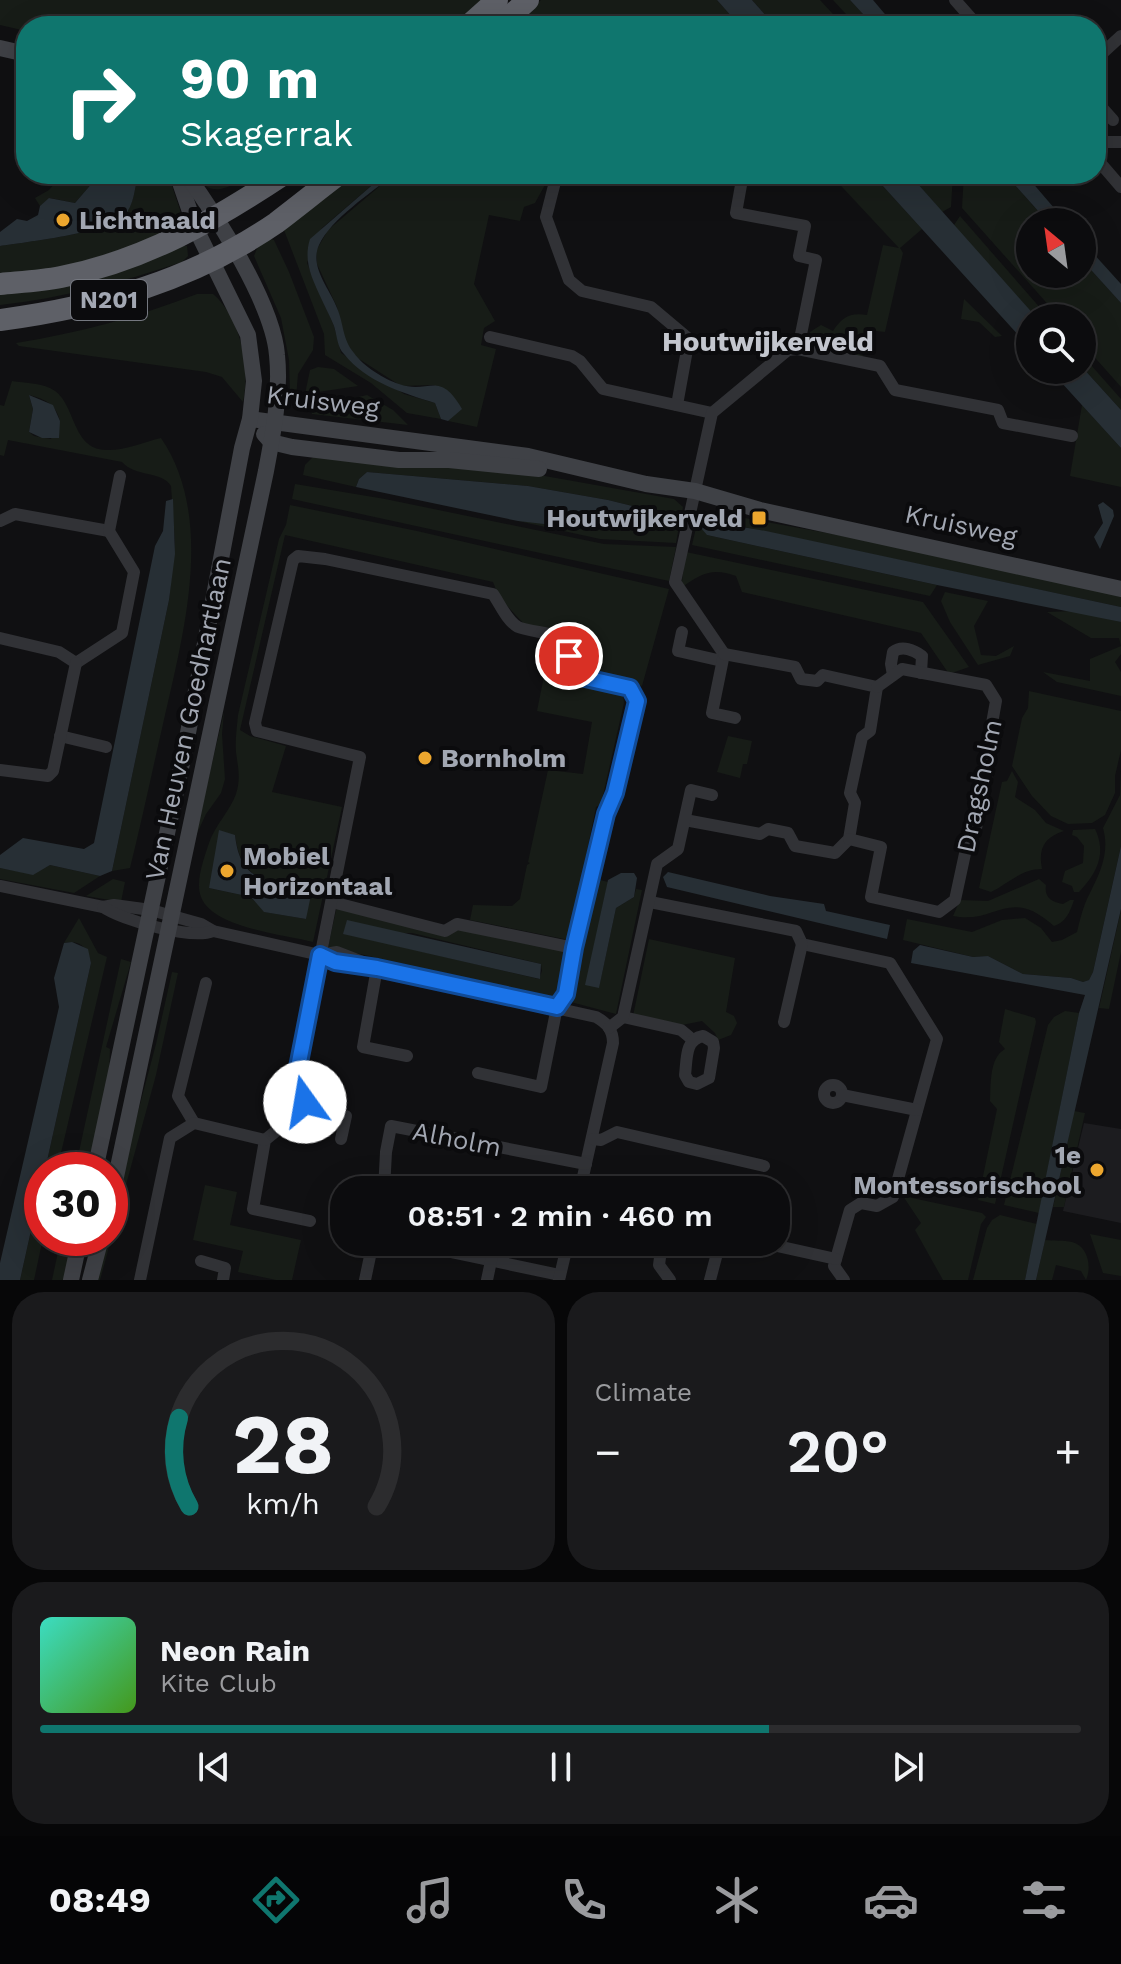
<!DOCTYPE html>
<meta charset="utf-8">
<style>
:root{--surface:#0c0c0e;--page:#1a1a1c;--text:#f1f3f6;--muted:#9a9b9e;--line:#2c2c2e;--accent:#0f766e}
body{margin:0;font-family:"Work Sans",sans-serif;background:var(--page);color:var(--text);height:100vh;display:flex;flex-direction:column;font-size:30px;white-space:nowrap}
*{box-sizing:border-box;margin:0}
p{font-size:26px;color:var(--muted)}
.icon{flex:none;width:44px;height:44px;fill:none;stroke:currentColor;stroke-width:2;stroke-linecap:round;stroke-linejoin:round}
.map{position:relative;height:1280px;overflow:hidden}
.sheet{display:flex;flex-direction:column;gap:12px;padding:12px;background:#070708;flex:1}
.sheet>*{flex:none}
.hud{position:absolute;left:16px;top:16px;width:1090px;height:168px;border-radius:32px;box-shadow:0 8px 32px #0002,0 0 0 2px var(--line);background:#0f766e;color:#fff;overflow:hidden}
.needle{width:52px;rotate:331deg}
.tools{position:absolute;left:1016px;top:208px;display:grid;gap:16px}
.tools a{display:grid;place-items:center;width:80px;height:80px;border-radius:50%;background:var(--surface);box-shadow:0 8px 32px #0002,0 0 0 2px var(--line);font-size:40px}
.speed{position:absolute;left:24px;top:1152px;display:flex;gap:16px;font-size:40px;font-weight:700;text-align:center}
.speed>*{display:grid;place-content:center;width:104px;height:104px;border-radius:50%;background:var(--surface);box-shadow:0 8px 32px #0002,0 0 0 2px var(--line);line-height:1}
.speed .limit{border:12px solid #d22;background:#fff;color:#111}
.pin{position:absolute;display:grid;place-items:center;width:68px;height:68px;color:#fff;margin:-34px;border:4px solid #fff;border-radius:50%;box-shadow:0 2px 8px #0007}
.me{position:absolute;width:88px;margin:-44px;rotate:347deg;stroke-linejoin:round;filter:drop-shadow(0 0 6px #0008)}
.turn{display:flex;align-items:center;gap:28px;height:168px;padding:0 32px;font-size:36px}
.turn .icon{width:104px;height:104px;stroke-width:2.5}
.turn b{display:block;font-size:56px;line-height:68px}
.big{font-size:60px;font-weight:600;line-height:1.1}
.sheet .widget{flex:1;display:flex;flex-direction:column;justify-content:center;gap:12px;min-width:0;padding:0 28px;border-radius:32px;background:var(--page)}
.sheet .dial{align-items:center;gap:0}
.dial svg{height:208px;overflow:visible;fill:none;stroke:var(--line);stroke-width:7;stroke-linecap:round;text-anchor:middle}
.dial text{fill:var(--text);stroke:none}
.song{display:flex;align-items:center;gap:24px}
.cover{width:96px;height:96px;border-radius:12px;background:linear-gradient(135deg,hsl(170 70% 55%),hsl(100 70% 35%))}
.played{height:8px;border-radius:4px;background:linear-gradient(90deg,var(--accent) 70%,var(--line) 70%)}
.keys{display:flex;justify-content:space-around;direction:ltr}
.heat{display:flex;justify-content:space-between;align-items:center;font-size:44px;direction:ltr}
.sheet .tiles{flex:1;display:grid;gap:12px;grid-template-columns:1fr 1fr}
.widget:last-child{grid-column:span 2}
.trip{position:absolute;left:330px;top:1176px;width:460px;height:80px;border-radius:32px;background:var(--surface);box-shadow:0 8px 32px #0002,0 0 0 2px var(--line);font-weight:600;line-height:80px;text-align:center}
.tabs{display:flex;height:128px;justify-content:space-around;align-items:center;background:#050506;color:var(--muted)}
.tabs .icon{width:56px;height:56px}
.tabs .on{color:var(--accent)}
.tabs b{font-size:36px;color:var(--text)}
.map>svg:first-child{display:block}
.built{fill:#1c1c1f}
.green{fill:#171c17;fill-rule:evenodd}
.water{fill:#272f35}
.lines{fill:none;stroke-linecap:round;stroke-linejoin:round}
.stream{stroke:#272f35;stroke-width:4}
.street{stroke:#313236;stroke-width:12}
.secondary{stroke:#3f4146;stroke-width:16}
.highway{stroke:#5e6067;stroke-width:22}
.route-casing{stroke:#114b97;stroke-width:20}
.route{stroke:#1a73e8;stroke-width:14}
.poi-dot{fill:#eca62e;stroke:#0b0b0d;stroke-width:3}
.labels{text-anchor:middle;stroke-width:8;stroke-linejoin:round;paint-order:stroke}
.shield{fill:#0b0b0d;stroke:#757880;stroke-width:2}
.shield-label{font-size:24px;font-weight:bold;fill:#a2a7b2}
.poi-label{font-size:26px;font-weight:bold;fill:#a2a7b2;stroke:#0b0b0d;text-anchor:start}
.street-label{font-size:26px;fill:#a2a7b2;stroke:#0b0b0d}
.neighbourhood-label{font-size:28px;font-weight:bold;fill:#c3c6ce;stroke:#0b0b0d}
</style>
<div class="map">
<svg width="1121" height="1280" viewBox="0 0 1121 1280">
<rect width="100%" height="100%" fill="#101012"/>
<path class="built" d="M1084,1123l37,6v94l-58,-12z"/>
<g class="green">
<path d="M0,0h482l-27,26h-429v5l-26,-6z"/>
<path d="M541,0h176l23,26h-226z"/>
<path d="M752,0h68l24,26h-69z"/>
<path d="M833,0h17l24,26h-17z"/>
<path d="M63,174h37l-25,29 -25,-5 -10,8 -5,-8 14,-8z"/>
<path d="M138,174h30l13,39 -7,16 -20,11 -100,30 -54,6v-30c26,-4 106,-13 123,-30 11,-10 12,-29 15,-42z"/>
<path d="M193,174h40l6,7c-20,12 -31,12 -46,-7z"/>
<path d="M351,174h34l-63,54 -15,35 27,63 7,27 63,41 31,9 6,16 -34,-6 -36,-30 -46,-28 -1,-21 -40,-104z"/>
<path d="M394,174h157l-16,29 -11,4 -4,14 -31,-6 -15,69 21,37 -11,7 -3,17 15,4 -19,78 -29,-6 7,-8 -21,-28 -33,1 -45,-29 -12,-17 -7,-33 -20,-43 -1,-13 12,-21z"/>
<path d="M830,174h42l50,55 -22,19 3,5 -18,79 -16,-2 -7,28 -55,-12 3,-14 11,-7 12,6c9,-14 17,-19 34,-16l16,-70 16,3z"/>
<path d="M909,174h44l-2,33 -9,5z"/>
<path d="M964,174h41l43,48h-18v52h52v-14l39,43v84l-39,-44v-25h-22l-98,-110z"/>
<path d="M960,216l89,102h-12l-78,-84 -5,-9z"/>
<path d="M267,238l7,2 15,32 25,65 -1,13 -15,24 -2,24 -6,-3 -1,-35 -8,-42 -27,-62 4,-10z"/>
<path d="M180,246h7l1,10 -6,6c-60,20 -119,36 -182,43v-17z"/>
<path d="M197,294h16c27,23 38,73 30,108l-21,-25 -16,-5 -187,-26 -3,-3c63,-10 121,-26 181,-49z"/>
<path d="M964,299l38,37 -7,1 -16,-15 -18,-3z"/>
<path d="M1082,355l39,44v11l-39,-43z"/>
<path d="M318,367l16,2 24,17 -53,8 5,-24z"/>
<path d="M12,381c13,2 32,2 43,10 21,15 17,58 51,59 18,1 38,-8 55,-12 55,81 22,197 2,286 -11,48 -21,96 -33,144l-18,3 57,-271 6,-58 -4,-56c-9,-15 -36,-9 -49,-24l-114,-22 -4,16 -4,-1v-50l4,1zM29,395c16,4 27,9 31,26l-9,18 -17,-3 -5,-4 4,-23z"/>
<path d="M367,395l26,15 15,15 -96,-11 -2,-6z"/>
<path d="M1082,405l39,43v39l-51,-11z"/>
<path d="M313,457l215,16 146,26 9,8 -2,11 -73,-18 -80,-14 -161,-14 -8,7 -3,8 -53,-12 2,-10z"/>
<path d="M295,484l90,15 219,45 72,3 -7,34 -377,-82z"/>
<path d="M290,505l127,26 252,58 -27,97 -61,-12 -25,-42 -32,-8 -25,-27 -6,-15 -208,-47 -45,195 10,6 36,10 -14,46 70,15 -29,135c-28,-7 -100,-14 -112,-45 -6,-15 3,-39 8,-54 6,-18 21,-32 27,-49 5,-16 2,-26 0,-42 -1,-13 1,-25 2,-37l41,-176 7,-14zM235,835c5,44 33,51 72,53l-1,31 -41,-7 -14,-15 -42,-9z"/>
<path d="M706,511l243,44 172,40v12l-405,-86 -9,14 230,50 -7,11 -238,-51 7,-30z"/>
<path d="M518,521c39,4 79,-3 118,2 14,1 30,8 43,3l-3,17 -76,-4z"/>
<path d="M686,552l237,50 46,65 -20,7 -28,-41 -179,-41 -6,-16c-24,-9 -36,-2 -55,12z"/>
<path d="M945,592l43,9 -14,25 7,29 15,1 18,-10 -4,10 -32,9 -28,-43 -9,-21z"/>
<path d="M1073,611l48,11v32l-6,8 6,10v24l-64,-14 -14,-10 47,9v-22l31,-13 -2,-8h-28l-44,-26z"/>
<path d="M544,676l61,11 18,7 1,9 -23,101 -5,3 -27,133 -99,-20 3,-15 39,1 8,-7 7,-34 3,-2 -2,-1 20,-92 35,4 9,-52 -55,-11z"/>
<path d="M1029,691l92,20v39l-6,26v17l-10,22 -13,8 -24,1 -17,-8 -19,-20 -20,-30 10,-48 6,-10z"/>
<path d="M224,712l-2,22 3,45 -4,14 -15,21 -12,26z"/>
<path d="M728,736l24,5 -5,23h-4l-3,14 -23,-6z"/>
<path d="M1012,771l6,11 -3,15 20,13 11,13 18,8c-20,6 -26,18 -22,38 -21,0 -33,14 -51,23l-12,-4 23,-106 5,-1z"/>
<path d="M1121,771v75l-28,126 -4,8 -6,2 -12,-4 -48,-4 -35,-18 -15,1 -70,-17 4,-21 65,13 30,-12 23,-2 16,10 11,14 10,-2 15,-8c3,-12 6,-26 12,-37 11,-22 21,-42 14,-67l17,-33z"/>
<path d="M1095,829c12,25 2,44 -16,63h-5l-2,-6 -10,-4 3,-11 18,-8 1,-17 -7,-9 -5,-2 1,-5z"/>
<path d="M50,865l50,11 -26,17 -74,-14v-11l33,6z"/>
<path d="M592,878l16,4 -22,102 13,3 17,-79 18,-11 2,-8 6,1 -26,124 -49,-13z"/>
<path d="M113,879l12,3 -4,20 -35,-6z"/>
<path d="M1039,879l7,6c-2,13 6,17 17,19l7,-4h4c-4,12 -8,22 -20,26 -45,-41 -58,-1 -101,-10l7,-16 28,1z"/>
<path d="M337,906l108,27 12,-7 110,23 -10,44 -3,4 -226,-50zM343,933h69l129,31 1,7 -3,8z"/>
<path d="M1121,910v42l-12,57 -10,-1z"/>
<path d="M79,918l19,35 9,4 -50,213h-12l46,-207c-4,-16 -10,-23 -27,-20z"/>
<path d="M649,939l86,19 -9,54 8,4 3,7 -6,12 -13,5 -3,-7 -13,-12 -20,4 -49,-9z"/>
<path d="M121,959l10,3 -25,85 4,2 -1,28 -18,93h-16z"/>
<path d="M172,972l6,1 -22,102 -56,205h-8l12,-42h6v-21l46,-173z"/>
<path d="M1005,1009l30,9 1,4 -41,182 -17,-4 19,-91 -7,-8c1,-17 -1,-43 15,-52l-6,-7z"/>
<path d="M1065,1011l14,2 -40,200 -35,-8 44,-180 6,-8z"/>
<path d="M1074,1111l11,2 -21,94h-11z"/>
<path d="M42,1181l1,57 -9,42h-14z"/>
<path d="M205,1185l32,7 -7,33 71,15 -9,40h-16l-38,-8 5,-21 -50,-11z"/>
<path d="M903,1196l79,17 4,4 -5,7 -13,56h-25l-28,-50 6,-7z"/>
<path d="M1000,1215l37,9 -12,56h-52l14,-52 5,-8z"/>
<path d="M1090,1234l31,6v36l-18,-3z"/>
<path d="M61,1238h16l-14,42h-11z"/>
<path d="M1045,1240c8,1 19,0 27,2 16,4 20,25 14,38l-5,-9 -25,-6 -4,15h-16z"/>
</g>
<g class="water">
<path d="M717,0h35l23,26h-35z"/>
<path d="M850,0h23l22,26h-21z"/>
<path d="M100,174h38c-3,13 -4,32 -14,42 -18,17 -98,26 -124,30v-14l17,-13 10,2 11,-6 2,-9 9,-8 26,5z"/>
<path d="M385,174h9c-23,19 -63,45 -75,71 -10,22 11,44 18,63 7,16 5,31 17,45 9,13 30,26 45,31 30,11 40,-15 63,25l-14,12 -7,-2 -6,-16c-32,-10 -69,-21 -91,-49 -7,-7 -7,-19 -10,-28 -4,-10 -9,-19 -13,-28 -9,-20 -18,-37 -11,-59z"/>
<path d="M872,174h37l128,144h-7v30z"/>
<path d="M1005,174h20l41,48h-18z"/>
<path d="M1082,241l39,43v19l-39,-43z"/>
<path d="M1082,367l39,43v38l-71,-78h32z"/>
<path d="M29,395l24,10 7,16 -1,17h-17l-13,-6 4,-23z"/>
<path d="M367,472l161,14 80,14 73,18 -2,8 -4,2 -42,-6 -89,2 -26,-3 -162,-34 3,-8z"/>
<path d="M173,499l2,55 -6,46 -57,271 -12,5 -50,-11 -17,10 -33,-7v-13l23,-17 61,11 10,-6 61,-297 8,-15 3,-30z"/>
<path d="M1103,502l10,8 1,6 -14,33 -6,-12 9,-14 -5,-18z"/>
<path d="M708,521l58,10 355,76v15l-184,-37 -230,-50 -6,-7 1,-4z"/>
<path d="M219,830l16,5c6,54 38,42 77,55l-6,29 -42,-7 -13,-15 -42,-9z"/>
<path d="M1121,846v63l-85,371h-11l54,-267 6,-18 -174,-32 2,-12 7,-6 53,12 15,-1 35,18 48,4 12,4 6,-2 4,-8z"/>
<path d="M668,872l102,24 54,8 2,7 64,14 -3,14 -220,-52 -4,-10z"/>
<path d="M621,873h13l3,5 -3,19 -18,11 -17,80 -14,-3 23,-105z"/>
<path d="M347,920l194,44 -1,15 -197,-45z"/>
<path d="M72,942l16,7 3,14 -46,207h-3v11l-22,99h-20v-17l59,-256 -5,-29 10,-35z"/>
</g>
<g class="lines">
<path class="stream" d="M25,68l1,1"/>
<g class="street">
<path d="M955,0l23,26"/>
<path d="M1096,59l25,-23"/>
<path d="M1096,101l17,19"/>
<path d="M1096,142h25"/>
<path d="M1096,158l25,29"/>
<path d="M557,174l-11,43 23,63 13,11 69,16 38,32 -12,66"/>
<path d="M743,174l-7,39 69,13 -6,30 17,4 -18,89 82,17 15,24 103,20 5,13 69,13"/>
<path d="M490,337l82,19 8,5 23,28 109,24"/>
<path d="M0,521l15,-7 94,17"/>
<path d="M682,632l-4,19 44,10"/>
<path d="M0,638l59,14 17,11 46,-30 12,-61 -25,-41 11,-55"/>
<path d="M893,675l-2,-11 2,-12c9,-7 21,-2 29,4l-1,17"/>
<path d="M735,718l-23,-5 12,-59 -49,-72 37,-169 76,-63 10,-1"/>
<path d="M60,736l46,11"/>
<path d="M0,770l48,6 5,-5 23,-108"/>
<path d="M685,820l75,14 8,-5 20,4 7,13 40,7 14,-14 6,-36 -5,-10 12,-56 8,-6 7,-44 -54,-12 -6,6 -16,-2 -6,-12 -71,-13"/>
<path d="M849,839l32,8 -10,50 68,15 16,-12 14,-65 7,-7 11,-54 -3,-6 12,-67 -10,-16 -84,-16 -25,18"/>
<path d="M0,886l103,21 11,-2 37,5 50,14 12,7 107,24 15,7 42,6 219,49c11,6 17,13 17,26l-33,147"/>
<path d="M332,902l113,29 12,-7 117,24"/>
<path d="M650,902l146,29 6,13 88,19 47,76 -44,158 -16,9 -16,-3 -11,7 -16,56 10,14"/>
<path d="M103,907c18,13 89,33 110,24"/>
<path d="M320,955l17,-3 26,10"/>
<path d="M377,968l-14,79 44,9"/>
<path d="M623,1017l58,13 12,10"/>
<path d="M784,1022l18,-78"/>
<path d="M609,1028l14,-11 34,-153 21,-15 13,-59 21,5"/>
<path d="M703,1036l10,6 1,6 -5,30 -12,6 -8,-2 -4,-7c2,-16 0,-36 18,-39z"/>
<circle cx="833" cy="1094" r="9"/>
<path d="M842,1095l75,15"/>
<path d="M292,1098l13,4 3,5 38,9 -5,23"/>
<path d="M194,1123l-16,-27 28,-113"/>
<path d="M314,1134l5,-24"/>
<path d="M593,1139l8,1 16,-8 147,34"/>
<path d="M384,1190l2,-38 5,-26 195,38"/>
<path d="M737,1190l2,-10"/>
<path d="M310,1221l-57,-12 12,-69 21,-17 6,-25 68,-341 -103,-26 -2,-8 38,-163 5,-4 27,3 168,35c7,10 14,27 25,33 6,3 30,6 39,9l24,41 49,11 7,13 -22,92 -9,21 -40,180 -9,13 -16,80 -63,-14"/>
<path d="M403,1242l157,33"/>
<path d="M759,1242l77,17"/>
<path d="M661,1250l-2,15 11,15"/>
<path d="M201,1261l24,7 -2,12"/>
<path d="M140,1280l30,-142 24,-15 71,17"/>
<path d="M365,1280l8,-38"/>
<path d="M487,1280l8,-38"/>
<path d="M559,1280l9,-38"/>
<path d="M710,1280l10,-38"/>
</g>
<g class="secondary">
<path d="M0,48l26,6"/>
<path d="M250,419l278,37 118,28 49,7 65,19 361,79"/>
<path d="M264,434l7,8 21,5 107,13h50l90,9"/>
<path d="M95,1170l89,-416 58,-306 8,-29 4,-38 -6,-46 -52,-106 -19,-55"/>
<path d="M110,1205l156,-734c7,-37 15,-77 11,-116 -4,-51 -61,-140 -91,-181"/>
<path d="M71,1280l9,-42"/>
<path d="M90,1280l11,-42"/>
</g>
<g class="highway">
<path d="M468,26l29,-26"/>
<path d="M499,26l29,-26"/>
<path d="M0,284c20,-2 41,-3 61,-7 83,-16 154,-57 223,-103"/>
<path d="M0,320c99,-13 193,-40 276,-97 21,-16 42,-33 63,-49"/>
</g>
</g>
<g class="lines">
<defs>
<path id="route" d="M305,1102l-13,-4 28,-143 15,7 42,6 180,39 9,-13 8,-46 32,-134 9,-21 22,-92 -7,-13 -49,-11 -12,-21"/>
</defs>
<use href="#route" class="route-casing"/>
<use href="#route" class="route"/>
</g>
<g class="poi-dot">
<circle cx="63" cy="220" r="8"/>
<rect x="751" y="510" width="16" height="16" rx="4"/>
<circle cx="425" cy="758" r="8"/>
<circle cx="227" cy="871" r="8"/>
<circle cx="1097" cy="1170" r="8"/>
</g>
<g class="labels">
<rect class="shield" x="71" y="280" width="76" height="40" rx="6"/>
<g class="shield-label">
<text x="109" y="308">N201</text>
</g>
<g class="poi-label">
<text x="79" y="229">Lichtnaald</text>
<text x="743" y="527" text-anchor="end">Houtwijkerveld</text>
<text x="441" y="767">Bornholm</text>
<text x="243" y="865">Mobiel<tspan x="243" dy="30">Horizontaal</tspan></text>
<text x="1081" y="1164" text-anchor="end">1e<tspan x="1081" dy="30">Montessorischool</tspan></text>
</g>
<g class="street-label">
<text transform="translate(323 401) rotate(7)" y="9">Kruisweg</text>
<text transform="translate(961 525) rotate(12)" y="9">Kruisweg</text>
<text transform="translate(188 719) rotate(-78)" y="9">Van Heuven Goedhartlaan</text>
<text transform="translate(979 786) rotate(-78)" y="9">Dragsholm</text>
<text transform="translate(457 1139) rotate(11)" y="9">Alholm</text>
</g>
<g class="neighbourhood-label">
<text x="768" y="351">Houtwijkerveld</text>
</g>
</g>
</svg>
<div class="tools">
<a><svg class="needle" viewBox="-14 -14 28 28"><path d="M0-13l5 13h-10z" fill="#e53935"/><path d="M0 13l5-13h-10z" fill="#9a9b9e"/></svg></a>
<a><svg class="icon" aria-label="search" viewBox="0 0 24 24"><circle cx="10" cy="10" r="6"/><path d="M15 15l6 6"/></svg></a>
</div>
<div class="speed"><div class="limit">30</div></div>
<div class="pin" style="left:569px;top:656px;background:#d93025"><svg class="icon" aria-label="arrive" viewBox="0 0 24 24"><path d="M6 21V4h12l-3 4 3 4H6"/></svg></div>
<svg class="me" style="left:305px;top:1102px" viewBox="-20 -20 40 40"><circle r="19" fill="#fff"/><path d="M0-13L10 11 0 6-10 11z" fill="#1a73e8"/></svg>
<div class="trip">08:51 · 2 min · 460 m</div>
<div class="hud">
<div class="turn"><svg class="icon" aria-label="right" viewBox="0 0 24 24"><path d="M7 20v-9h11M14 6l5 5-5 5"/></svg><div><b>90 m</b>Skagerrak</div></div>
</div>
</div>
<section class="sheet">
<div class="tiles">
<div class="widget dial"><svg viewBox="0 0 100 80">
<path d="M14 69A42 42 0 1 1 86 69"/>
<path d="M14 69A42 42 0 0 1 10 35" stroke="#0f766e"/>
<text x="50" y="56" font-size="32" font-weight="700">28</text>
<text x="50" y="72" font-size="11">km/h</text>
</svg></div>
<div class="widget"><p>Climate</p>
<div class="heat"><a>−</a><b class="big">20°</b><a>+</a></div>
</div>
<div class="widget">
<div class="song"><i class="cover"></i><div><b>Neon Rain</b><p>Kite Club</p></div></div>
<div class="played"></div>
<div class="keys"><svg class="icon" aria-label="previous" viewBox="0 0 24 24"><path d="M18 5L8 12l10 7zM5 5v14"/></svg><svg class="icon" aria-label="pause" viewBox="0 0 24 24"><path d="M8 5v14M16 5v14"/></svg><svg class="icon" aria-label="next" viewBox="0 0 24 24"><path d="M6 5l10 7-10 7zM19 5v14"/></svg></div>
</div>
</div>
</section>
<nav class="tabs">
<b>08:49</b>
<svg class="icon on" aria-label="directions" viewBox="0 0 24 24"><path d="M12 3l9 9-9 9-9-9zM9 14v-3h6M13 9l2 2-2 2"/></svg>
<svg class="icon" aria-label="music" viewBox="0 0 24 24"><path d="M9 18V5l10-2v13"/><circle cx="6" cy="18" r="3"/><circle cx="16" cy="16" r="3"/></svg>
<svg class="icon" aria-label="phone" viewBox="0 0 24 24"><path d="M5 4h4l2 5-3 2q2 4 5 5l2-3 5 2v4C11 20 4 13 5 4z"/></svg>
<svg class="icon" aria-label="climate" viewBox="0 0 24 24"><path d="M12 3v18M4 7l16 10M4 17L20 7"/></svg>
<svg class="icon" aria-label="car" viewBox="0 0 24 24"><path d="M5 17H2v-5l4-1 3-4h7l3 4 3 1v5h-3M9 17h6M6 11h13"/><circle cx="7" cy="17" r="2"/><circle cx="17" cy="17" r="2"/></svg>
<svg class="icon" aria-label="filters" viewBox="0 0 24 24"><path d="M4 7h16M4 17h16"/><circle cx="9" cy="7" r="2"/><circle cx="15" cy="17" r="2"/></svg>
</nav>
